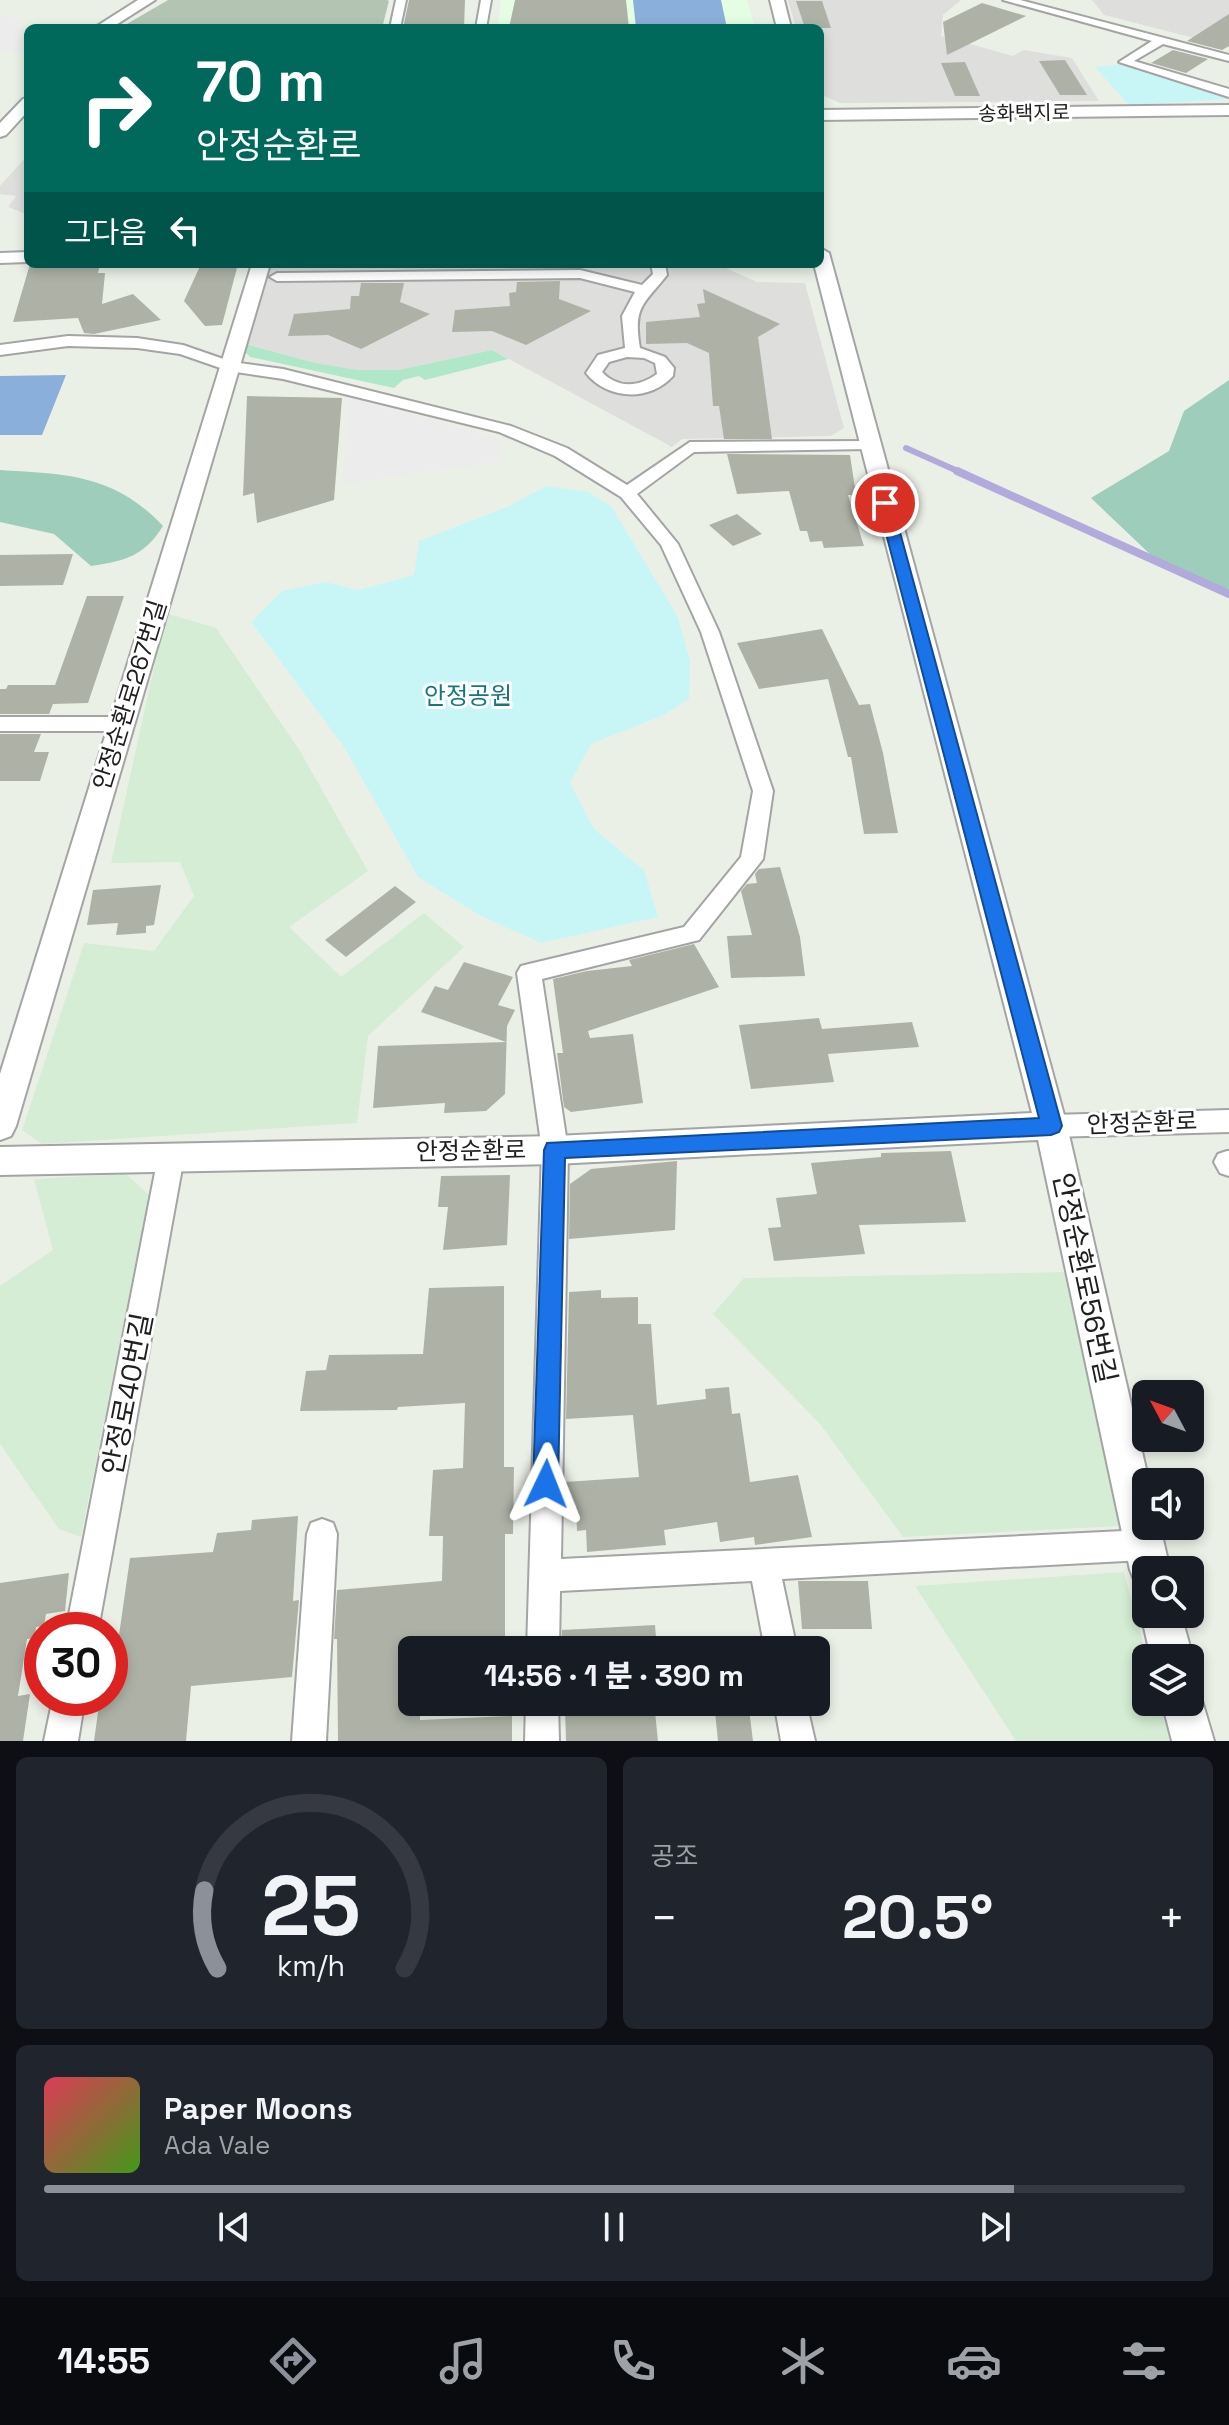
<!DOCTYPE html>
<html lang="ko">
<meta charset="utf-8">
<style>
:root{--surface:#171b24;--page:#20242c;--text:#f1f3f6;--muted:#9ea1a6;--line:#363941;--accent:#8c9099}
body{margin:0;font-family:"Space Grotesk","Noto Sans KR",sans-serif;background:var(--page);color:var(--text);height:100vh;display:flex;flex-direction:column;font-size:30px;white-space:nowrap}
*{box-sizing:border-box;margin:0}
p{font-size:26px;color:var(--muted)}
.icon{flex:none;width:44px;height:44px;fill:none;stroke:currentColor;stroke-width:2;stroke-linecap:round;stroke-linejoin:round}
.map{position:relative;height:1741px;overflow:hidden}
.drawer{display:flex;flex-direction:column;gap:16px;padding:16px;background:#0d0f14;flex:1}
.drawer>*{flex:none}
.guide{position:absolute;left:24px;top:24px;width:800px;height:244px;border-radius:12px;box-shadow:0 4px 12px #0003;background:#00695c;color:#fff;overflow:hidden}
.needle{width:52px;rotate:311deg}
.tools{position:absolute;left:1132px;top:1380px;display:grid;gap:16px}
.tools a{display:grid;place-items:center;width:72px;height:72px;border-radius:12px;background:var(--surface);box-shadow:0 4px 12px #0003;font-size:40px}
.speed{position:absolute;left:24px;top:1612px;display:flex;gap:16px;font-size:40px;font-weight:700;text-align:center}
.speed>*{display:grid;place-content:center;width:104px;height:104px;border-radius:50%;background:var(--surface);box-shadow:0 4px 12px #0003;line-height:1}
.speed .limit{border:12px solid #d22;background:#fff;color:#111}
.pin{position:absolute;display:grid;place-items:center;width:68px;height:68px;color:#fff;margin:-34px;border:4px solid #fff;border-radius:50%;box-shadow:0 2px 8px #0007}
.me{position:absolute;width:88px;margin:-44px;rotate:2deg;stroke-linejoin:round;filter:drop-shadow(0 0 6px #0008)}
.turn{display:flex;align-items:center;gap:28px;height:168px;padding:0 40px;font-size:36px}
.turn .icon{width:104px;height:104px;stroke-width:2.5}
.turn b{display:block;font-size:56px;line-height:68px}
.then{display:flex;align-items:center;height:76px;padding:0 40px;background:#0003;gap:16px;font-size:30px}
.big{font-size:60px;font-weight:800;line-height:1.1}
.drawer .widget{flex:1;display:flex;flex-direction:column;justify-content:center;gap:12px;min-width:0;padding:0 28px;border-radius:12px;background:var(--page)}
.drawer .dial{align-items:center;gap:0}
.dial svg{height:208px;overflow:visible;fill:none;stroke:var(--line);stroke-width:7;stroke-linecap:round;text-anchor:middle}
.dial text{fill:var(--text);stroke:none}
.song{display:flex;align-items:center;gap:24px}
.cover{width:96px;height:96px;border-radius:12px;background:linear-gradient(135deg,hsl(350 70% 55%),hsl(100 70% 35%))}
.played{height:8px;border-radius:4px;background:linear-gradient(90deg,var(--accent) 85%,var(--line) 85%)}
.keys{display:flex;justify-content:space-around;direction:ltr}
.heat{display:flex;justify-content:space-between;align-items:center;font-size:44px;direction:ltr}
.drawer .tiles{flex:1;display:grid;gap:16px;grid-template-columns:1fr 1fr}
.widget:last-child{grid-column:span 2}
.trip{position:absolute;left:398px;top:1636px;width:432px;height:80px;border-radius:12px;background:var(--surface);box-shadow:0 4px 12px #0003;font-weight:800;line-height:80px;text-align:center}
.dock{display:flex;height:128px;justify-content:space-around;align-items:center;background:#090b0e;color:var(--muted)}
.dock .icon{width:56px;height:56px}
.dock .current{color:var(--accent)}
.dock b{font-size:36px;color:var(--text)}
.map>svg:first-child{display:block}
.residential{fill:#dededd}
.education{fill:#e5fde3}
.construction{fill:#b4c4b3}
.farmland{fill:#d4edd4}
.grass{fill:#b0e7c8}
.forest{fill:#9ecdbc}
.park{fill:#c8f6f7}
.pitch{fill:#8aafda}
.parking{fill:#ececec}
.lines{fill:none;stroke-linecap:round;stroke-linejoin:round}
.stream-far1{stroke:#b2aadb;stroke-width:6}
.stream{stroke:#b2aadb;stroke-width:8}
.building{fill:#aeb2a6}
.minor-casing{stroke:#a4a4a4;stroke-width:4}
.tertiary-casing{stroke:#a4a4a4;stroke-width:4}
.minor{fill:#fff;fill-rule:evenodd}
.tertiary{fill:#fff;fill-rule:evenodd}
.route{fill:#1a73e8;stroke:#114b97;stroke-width:2}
.labels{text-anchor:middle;stroke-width:6;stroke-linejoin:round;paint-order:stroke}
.far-street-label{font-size:20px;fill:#202020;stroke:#fff}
.street-label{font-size:24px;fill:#202020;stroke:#fff}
.park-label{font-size:24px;fill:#12797a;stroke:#fff}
.near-street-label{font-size:28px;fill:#202020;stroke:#fff}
</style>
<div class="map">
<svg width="1229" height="1741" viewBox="0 0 1229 1741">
<rect width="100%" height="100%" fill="#ebf0e7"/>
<g class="residential">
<path d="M788,0h173l-18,15 -2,21 72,20 11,-6 48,8 27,43 -259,2 -20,-9v-66h-24z"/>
<path d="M1092,0h137v47l-125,-32z"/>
<path d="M28,155v60l-20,-8 8,-11 -16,-2v-8z"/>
<path d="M270,264h447l40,18 48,1 39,145 -13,8 -149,3 -10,8 -180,-97 -94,20h-40l-42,-7 -69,-19z"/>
</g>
<path class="education" d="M501,0h246l8,28h-257z"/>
<path class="construction" d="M168,0h219l2,1 -7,27h-262z"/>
<g class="farmland">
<path d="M166,613l50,15 84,123 68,120 -79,56 52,50 83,-64 40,34 -96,89 -11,87 -315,21 -20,-14 62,-187 70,8 40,-55 -14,-34 -69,1z"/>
<path d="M126,1174l23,21 -68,342 -22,-8 -59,-85v-158l53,-36 -19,-71z"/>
<path d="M1065,1272l57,254 -219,11 -83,-113 -107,-110 31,-36z"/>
<path d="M1124,1572l23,86 -1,44h13l11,39h-154l-101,-155z"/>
</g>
<path class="grass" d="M246,344l70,19 42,7h40l94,-20 16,9 -83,21 -6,-4 -16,4 -9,8 -144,-31 -4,-4z"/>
<g class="forest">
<path d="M1229,380v211l-75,-33 -63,-60 78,-47 15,-40z"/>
<path d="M0,470c66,4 114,4 163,56 -19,30 -37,35 -72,40l-37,-32 -54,-12z"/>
</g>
<g class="park">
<path d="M1125,64l104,35 -100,6 -34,-38z"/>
<path d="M546,486l42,6 23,14 67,111 12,44 -1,38 -25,16 -73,29 -21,39 24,46 50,41 14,47 -117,26 -62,-28 -61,-38 -74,-130 -93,-125 31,-31 43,-9 33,8 56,-15 5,-34 90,-35z"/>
</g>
<g class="pitch">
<path d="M633,0h88l6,28h-91z"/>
<path d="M66,375l-24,60h-42v-59z"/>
</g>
<g class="parking">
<path d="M0,16h9l19,12v13l-9,4 9,3v8l-28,-6z"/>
<path d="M349,398l149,40 4,23 -160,23z"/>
</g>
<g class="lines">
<path class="stream-far1" d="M906,448l56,25"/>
<path class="stream" d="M957,471l272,123"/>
</g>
<g class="building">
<path d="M409,0h56l-1,28h-61z"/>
<path d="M515,0h111l3,28h-120z"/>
<path d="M796,1h26l9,27h-26z"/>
<path d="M982,3l44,13 -79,39 -4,-33z"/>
<path d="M1229,14v32l-7,4 -35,-9z"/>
<path d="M1173,50l35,9 -22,14 -35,-10z"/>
<path d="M1065,60l22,35h-27l-21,-34z"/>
<path d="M965,62l15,34h-25l-14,-33z"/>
<path d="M30,264h70l-2,9h7l-3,31 31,-10 28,26 -67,14 -10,-1 -6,-15 -65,4z"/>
<path d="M201,264h37l-16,61 -17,1 -21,-25z"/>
<path d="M560,281l-1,18 32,12 -65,34 -34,-14 -40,1 3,-22 55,-4 -1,-13 7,-1 1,-10z"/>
<path d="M361,283h43l-4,19 30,12 -69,35 -33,-14 -40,1 6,-22 56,-5 1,-13h8z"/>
<path d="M703,289l77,35 -22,13 14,102h-48l-5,-33h-6l-4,-53 -22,-10 -41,1v-22l54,-5 -3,-13 8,-1z"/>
<path d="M247,396l95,2 -8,102 -77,23 -3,-30 -11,3z"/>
<path d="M727,454l123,1 6,40h-8l16,51 -40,2 -2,-7 -12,1 -3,-11h-7l-11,-40 -52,3z"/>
<path d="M737,514l25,20 -29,12 -24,-21z"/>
<path d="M73,554l-10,31 -63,1v-31z"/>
<path d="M87,596h37l-36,107 -35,1 -4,10h-49v-25h6l2,-4h47z"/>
<path d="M822,629l37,76 11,-1 13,49 15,80 -34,1 -13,-77h-3l-20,-78 -69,10 -22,-46z"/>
<path d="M0,734h41l-7,18h15l-9,29h-40z"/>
<path d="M780,867l20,70 5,39 -74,2 -4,-42 25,-1 -11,-44 6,-7 10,-1 -2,-9 4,-5z"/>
<path d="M161,885l-7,40 -8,1v7l-30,2 2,-12 -31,2 6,-35z"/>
<path d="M395,886l21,16 -70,55 -21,-17z"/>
<path d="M694,944l25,43 -131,44 2,7 43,-4 10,69 -72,9 -7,-5 -7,-54h6l-10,-74 34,-8 45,-5 -3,-6z"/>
<path d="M464,962l49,15 -15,28 17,5 -8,16 -2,68 -19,17 -42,2 1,-10 -72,5 5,-62 128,-4 -85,-30 14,-26 13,4z"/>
<path d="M819,1018l3,11 90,-7 7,25 -91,7 6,28 -83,7 -12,-64z"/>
<path d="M951,1151l15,71 -107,3 6,29 -91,7 -6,-33 13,-1 -5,-29 41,-4 -6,-31 70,-6v-4z"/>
<path d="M677,1161l-2,69 -106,9 1,-55 21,-15z"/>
<path d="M510,1175l-3,70 -64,5 5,-43h-10l3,-31z"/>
<path d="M504,1286v181h10l-1,67h-8v104l-28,1v11h-65v52h8v18l92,-4v25h-174l-1,-102h-3l3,-49 105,-9 1,-45h-14l4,-66 30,-2 2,-65 -67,4 -1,3 -97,1 6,-40 20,-1 3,-15 94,-1 6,-66z"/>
<path d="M601,1290v8l37,-1v27h13l6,81 49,-6 -1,-10 24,-2 3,27 8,-1 10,69 48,-7 14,62 -57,8 -1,-8 -34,5 -3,-20 -53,8 2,15 -79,7 -1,-22 -9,1 -1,-26 -11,1v-24l74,-5 -6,-62 -67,4 3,-127z"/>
<path d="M298,1516l-5,85 6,-1 -7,77 -101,9 -5,55h-92l6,-43h10v-49h7l13,-91 83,-6 4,-19 34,-3 1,-10z"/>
<path d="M69,1573l-4,38 -19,3 -2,12 -8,1 -1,11 -8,1 -9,57 12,-2 -7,47h-23v-158z"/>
<path d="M798,1581h70l4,48h-70z"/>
<path d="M655,1625l2,25h-95v-20z"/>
<path d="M654,1702l4,39h-92l-1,-32z"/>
<path d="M749,1709l4,32h-35l-3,-29z"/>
</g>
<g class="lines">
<defs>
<g id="minor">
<path d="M396,0h10l-6,28h-10z"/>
<path d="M481,0h10l-5,28h-10z"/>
<path d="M1003,0h17l209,55v6l-66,-17 -29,17 95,28v8l-110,-35 33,-21z"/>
<path d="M651,264h14l2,11c-24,30 -34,32 -27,73l25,9 9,11 -1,8c-23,26 -66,24 -87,-3l12,-18 27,-7 -3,-32 13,-24 -55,-14 -303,3 -7,-4 7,-4 303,-3 62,15 11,-11zM627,357l17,1 11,5 2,11c-18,13 -39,15 -55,-2l7,-10z"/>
<path d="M68,336l69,2 46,7 49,17 51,7 228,57 56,22 60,37 63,-43 185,-1 2,3 -2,3 -6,2 -175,3 -57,42 41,50 41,88 54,159 -10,68 -64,81 -157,39 26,171 -7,409 583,-29 11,4 4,11 -4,11 -11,4 -362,19 15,71h-32l-13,-69 -192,10 -1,59h-32l15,-500 -25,-177 4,-7 8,-2 155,-37 57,-70 12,-66 -52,-159 -40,-87 -40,-48 -66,-41 -56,-24 -216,-53 -54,-8 -49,-17 -43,-6 -69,-2 -68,9v-10z"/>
<path d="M0,717h121l10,7 -10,7h-121z"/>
<path d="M1229,1110v22l-178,5 -9,-3 -4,-8 4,-8 9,-3z"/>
<path d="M171,1146l9,3 4,8 -86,473h-32l92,-473 4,-8z"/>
<path d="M1227,1151h2v25l-9,-3 -6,-11 4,-8z"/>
<path d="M322,1519l11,4 4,11 -11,207h-34l15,-207 4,-11z"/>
<path d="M53,1698h32l-7,43h-34z"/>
<path d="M526,1702h32l1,39h-34z"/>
<path d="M774,1702h32l9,39h-34z"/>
</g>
<g id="tertiary">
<path d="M138,0h17l-44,28h-17z"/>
<path d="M770,0h14l7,28h-14z"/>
<path d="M28,97v14l-22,24 -6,2v-14l23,-24z"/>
<path d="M1229,105v10l-409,5v-10z"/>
<path d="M820,248l9,5 238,873 82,356h-3v44h14l10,44h-24v18l-10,-4 -6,-14 -92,-430 -483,24 -555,11v-28l555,-11 477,-23 -218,-849h6z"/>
<path d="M28,252v10l-28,1v-10z"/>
<path d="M252,264h18l-254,862 -5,10 -11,4v-66z"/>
<path d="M1146,1601v13h35l12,44 -3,6v-6h-39l-10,-44z"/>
<path d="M1190,1684l8,3 16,54h-42l-10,-39h28z"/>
</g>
</defs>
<use href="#minor" class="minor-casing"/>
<use href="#tertiary" class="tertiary-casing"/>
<use href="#minor" class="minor"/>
<use href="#tertiary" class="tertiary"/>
</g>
<path class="route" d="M885,499l7,4 170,623 -3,6 -8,3 -486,23 -7,326 -3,9 -9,4 -9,-4 -4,-9 11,-334 3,-7 492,-25 -161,-615z"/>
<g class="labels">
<g class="far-street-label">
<text transform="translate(1024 113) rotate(-1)" y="7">송화택지로</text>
</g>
<g class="street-label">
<text transform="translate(130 695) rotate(-73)" y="8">안정순환로267번길</text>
<text transform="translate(1142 1123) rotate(-2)" y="8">안정순환로</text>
<text transform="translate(471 1151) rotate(-1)" y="8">안정순환로</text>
</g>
<g class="park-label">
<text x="468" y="704">안정공원</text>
</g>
<g class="near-street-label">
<text transform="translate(1085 1278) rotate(78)" y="10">안정순환로56번길</text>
<text transform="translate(127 1394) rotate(-79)" y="10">안정로40번길</text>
</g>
</g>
</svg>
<div class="tools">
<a><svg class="needle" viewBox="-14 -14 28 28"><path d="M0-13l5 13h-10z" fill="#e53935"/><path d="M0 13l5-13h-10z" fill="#9ea1a6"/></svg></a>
<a><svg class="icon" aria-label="sound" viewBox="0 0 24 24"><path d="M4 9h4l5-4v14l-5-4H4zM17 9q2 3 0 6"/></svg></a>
<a><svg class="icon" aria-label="search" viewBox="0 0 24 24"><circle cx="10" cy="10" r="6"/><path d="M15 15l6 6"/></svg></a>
<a><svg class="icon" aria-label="layers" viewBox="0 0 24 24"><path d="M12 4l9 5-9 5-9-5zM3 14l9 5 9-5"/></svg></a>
</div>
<div class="speed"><div class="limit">30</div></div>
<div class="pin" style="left:885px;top:503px;background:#d93025"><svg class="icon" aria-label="arrive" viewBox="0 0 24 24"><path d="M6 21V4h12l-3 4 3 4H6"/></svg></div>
<svg class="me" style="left:546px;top:1484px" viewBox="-20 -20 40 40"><path d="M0-17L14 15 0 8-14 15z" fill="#1a73e8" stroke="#fff" stroke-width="4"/></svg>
<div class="trip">14:56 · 1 분 · 390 m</div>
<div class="guide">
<div class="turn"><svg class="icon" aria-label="right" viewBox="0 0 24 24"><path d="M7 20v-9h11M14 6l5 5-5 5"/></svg><div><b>70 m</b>안정순환로</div></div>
<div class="then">그다음<svg class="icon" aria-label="left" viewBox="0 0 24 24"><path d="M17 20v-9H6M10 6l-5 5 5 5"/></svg></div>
</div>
</div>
<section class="drawer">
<div class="tiles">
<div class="widget dial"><svg viewBox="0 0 100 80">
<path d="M14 69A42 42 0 1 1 86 69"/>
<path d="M14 69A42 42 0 0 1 9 39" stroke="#8c9099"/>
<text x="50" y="56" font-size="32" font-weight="700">25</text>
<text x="50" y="72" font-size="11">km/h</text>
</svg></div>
<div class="widget"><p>공조</p>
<div class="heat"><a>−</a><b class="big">20.5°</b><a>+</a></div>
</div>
<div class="widget">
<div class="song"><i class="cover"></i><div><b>Paper Moons</b><p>Ada Vale</p></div></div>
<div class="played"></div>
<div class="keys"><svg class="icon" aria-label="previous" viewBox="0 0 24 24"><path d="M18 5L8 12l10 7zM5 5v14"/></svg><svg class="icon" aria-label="pause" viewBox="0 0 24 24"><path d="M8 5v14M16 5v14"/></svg><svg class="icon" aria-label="next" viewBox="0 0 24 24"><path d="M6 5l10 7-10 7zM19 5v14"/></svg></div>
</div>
</div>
</section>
<nav class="dock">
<b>14:55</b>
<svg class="icon current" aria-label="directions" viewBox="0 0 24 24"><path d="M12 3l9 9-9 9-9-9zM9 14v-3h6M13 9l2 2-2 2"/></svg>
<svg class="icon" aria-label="music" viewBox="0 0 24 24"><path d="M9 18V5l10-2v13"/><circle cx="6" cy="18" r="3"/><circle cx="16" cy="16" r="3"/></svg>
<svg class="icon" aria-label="phone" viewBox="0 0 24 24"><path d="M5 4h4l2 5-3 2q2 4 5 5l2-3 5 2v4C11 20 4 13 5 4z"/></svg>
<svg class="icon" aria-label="climate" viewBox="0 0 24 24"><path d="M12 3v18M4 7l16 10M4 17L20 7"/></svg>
<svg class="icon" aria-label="car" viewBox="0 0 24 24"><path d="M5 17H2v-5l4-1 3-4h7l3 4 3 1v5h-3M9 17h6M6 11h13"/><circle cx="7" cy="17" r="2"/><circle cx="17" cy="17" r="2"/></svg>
<svg class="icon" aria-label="filters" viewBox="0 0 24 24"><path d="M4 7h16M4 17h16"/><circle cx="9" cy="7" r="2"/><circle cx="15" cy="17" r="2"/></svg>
</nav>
